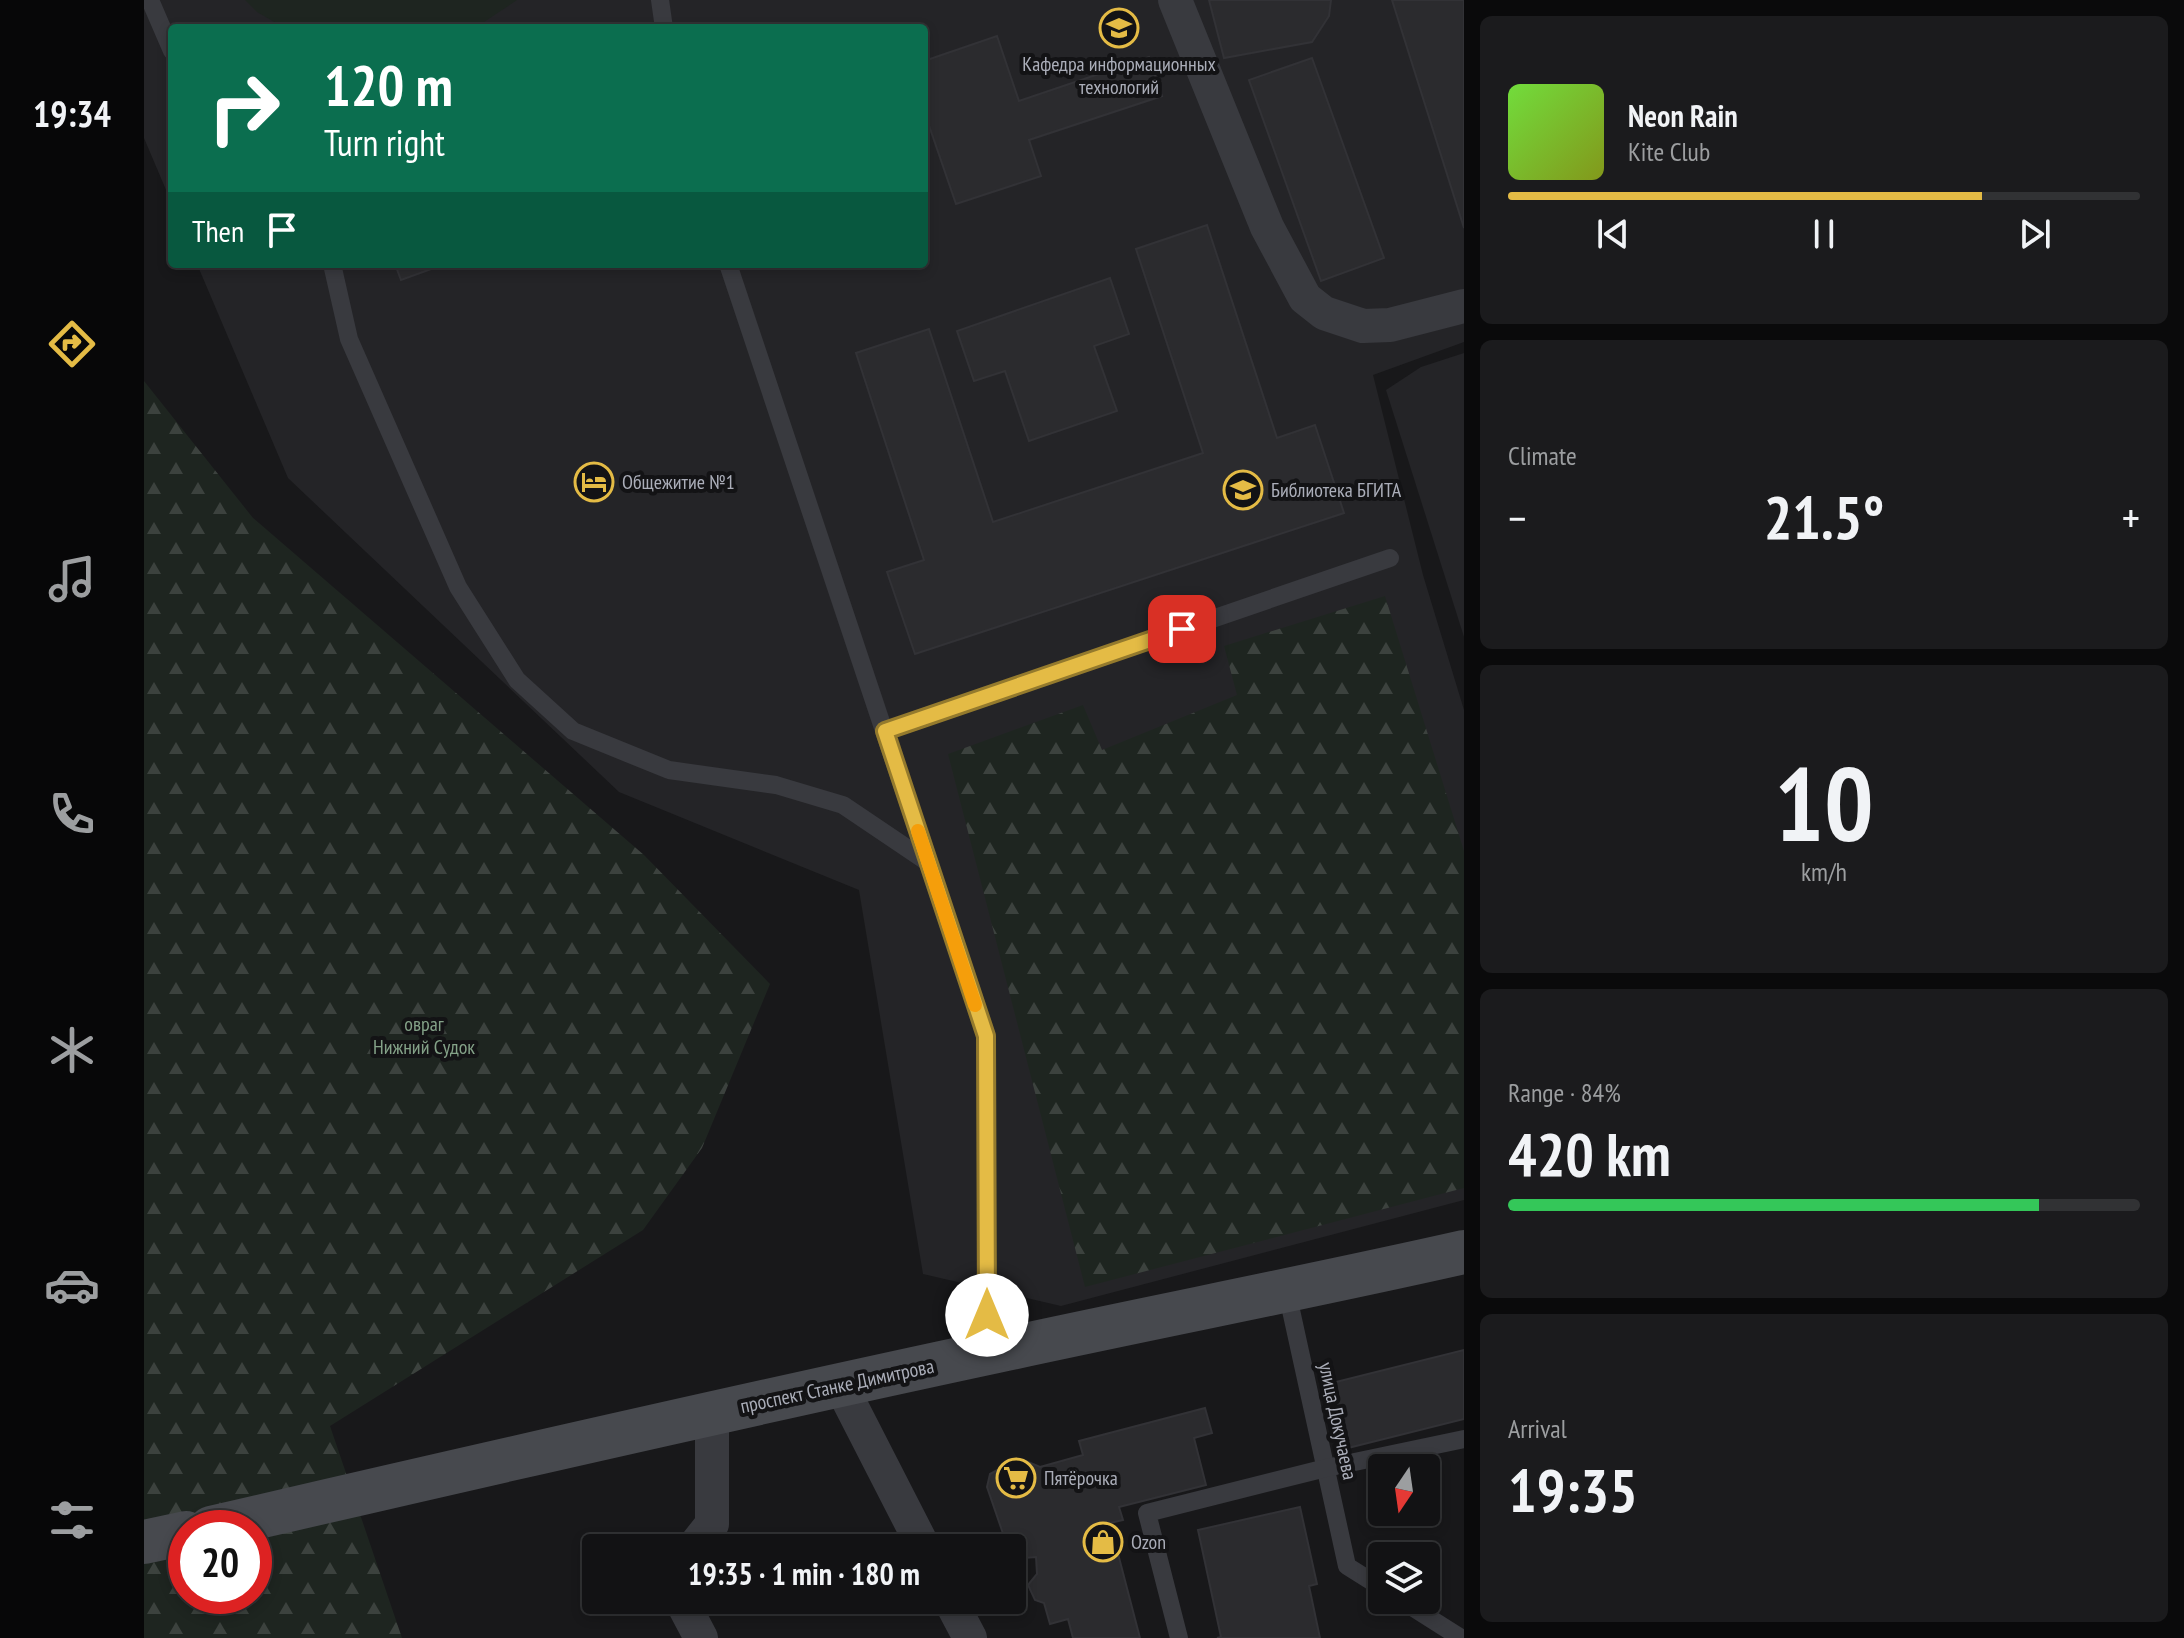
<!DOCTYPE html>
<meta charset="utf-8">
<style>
:root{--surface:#121214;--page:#1b1b1d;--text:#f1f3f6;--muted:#9c9ea0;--line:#313234;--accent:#e4bb45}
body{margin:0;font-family:"PT Sans Narrow",sans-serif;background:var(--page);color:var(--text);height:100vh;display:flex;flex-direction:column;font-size:30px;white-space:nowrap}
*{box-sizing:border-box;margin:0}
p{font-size:26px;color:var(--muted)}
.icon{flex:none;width:44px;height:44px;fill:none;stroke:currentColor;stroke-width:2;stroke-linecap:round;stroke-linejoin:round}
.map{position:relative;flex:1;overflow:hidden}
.side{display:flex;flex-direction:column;gap:16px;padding:16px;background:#0a0a0b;width:720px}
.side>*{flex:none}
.top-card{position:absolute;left:24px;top:24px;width:760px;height:244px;border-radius:8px;box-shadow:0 4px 12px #0003,0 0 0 2px var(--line);background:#0b6e4f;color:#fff;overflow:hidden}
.needle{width:52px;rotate:193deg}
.fabs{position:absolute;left:1224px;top:1454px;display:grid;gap:16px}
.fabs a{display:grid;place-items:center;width:72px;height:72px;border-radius:8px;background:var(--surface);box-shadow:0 4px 12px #0003,0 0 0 2px var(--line);font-size:40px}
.speed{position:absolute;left:24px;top:1510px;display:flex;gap:16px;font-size:40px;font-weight:700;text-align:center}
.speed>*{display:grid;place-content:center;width:104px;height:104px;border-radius:50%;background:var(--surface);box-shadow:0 4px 12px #0003,0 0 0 2px var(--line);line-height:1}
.speed .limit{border:12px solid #d22;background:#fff;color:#111}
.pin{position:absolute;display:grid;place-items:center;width:68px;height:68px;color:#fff;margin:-34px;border-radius:16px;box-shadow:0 4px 12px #0006}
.me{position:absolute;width:88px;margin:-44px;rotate:0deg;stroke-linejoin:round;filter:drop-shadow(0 0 6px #0008)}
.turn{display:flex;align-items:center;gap:28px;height:168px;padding:0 24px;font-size:36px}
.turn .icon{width:104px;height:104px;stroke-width:2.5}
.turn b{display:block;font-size:56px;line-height:68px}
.then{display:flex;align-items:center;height:76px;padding:0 24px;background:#0003;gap:16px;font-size:30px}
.big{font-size:60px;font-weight:800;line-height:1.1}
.side .widget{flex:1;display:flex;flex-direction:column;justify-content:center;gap:12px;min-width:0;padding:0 28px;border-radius:12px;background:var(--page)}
.side .dial{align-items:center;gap:0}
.dial b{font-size:104px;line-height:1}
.song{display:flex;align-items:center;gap:24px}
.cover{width:96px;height:96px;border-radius:12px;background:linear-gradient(135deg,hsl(100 70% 55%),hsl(70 70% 35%))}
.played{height:8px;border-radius:4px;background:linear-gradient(90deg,var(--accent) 75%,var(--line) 75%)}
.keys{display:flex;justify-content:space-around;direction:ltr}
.heat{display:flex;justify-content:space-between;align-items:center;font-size:44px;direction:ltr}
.charge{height:12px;border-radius:6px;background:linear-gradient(90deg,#34c759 84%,var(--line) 0)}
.trip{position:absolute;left:438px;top:1534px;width:444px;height:80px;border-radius:8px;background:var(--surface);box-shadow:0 4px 12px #0003,0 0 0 2px var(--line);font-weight:800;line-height:80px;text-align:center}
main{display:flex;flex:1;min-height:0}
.tabs{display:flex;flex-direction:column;width:144px;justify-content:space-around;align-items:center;background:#070708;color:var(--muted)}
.tabs .icon{width:56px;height:56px}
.tabs .current{color:var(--accent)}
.tabs b{font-size:36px;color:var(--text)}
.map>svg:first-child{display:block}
.built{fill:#242427}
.grass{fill:#1e2520}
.forest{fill:url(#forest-firs);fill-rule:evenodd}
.building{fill:#2b2b2e;stroke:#323236;stroke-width:2}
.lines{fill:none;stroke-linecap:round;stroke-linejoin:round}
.service{stroke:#393a3f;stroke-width:18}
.minor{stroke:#393a3f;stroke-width:34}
.secondary{stroke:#47494e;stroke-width:44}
.route-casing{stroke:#947a2d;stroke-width:20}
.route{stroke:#e4bb45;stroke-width:14}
.slow{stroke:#f59e0b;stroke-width:14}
.labels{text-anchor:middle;stroke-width:8;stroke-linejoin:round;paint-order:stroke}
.poi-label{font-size:20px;fill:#abaeb9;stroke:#131315;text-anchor:start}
.park-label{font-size:20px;fill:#84a288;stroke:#131315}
.street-label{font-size:20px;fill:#abaeb9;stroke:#131315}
</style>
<main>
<nav class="tabs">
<b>19:34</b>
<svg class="icon current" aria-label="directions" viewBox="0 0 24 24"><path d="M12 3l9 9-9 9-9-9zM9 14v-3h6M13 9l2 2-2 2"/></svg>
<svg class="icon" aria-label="music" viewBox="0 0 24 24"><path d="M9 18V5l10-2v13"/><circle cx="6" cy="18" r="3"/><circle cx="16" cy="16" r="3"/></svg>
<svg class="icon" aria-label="phone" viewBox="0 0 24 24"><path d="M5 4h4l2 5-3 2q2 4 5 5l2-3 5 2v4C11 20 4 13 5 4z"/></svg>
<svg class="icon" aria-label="climate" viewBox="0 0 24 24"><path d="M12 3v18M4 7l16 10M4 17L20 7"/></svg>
<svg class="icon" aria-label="car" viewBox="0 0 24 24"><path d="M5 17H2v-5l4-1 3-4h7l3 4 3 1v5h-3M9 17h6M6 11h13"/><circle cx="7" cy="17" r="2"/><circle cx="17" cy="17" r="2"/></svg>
<svg class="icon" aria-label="filters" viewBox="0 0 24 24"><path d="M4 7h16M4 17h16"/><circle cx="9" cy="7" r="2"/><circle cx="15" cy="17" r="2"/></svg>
</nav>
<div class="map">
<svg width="1320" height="1638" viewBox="0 0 1320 1638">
<defs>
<pattern id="forest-firs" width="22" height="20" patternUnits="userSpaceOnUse" patternTransform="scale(2)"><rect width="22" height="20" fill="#1e2520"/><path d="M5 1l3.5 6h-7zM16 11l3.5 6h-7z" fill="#3c423e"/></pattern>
</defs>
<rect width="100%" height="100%" fill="#18181a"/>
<g class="built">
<path d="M0,0h1320v342l-91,33 50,200 41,135v490l-403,106 -138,-32 -64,-384 -240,-98 -331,-314 -91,-214h727v-236h-752v176l-28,-66z"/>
<path d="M1320,353v284l-78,-247 35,-23z"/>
</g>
<path class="grass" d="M101,0h272l-42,28h-190l-28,-16z"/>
<g class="forest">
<path d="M0,381l109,137 391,337 126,129 -68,164 -59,82 -313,196 72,212h-258zM42,1528h68v68h-68z"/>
<path d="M1241,596l79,255v337l-379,99 -137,-533 135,-49 19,45 135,-55 -13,-49z"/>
</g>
<g class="building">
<path d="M1065,0h122l-2,16 -17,26 -88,16z"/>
<path d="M1248,0h72v228z"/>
<path d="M853,36l22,65 130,-44 13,39 -133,44 12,36 -85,28 -32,-93v-50z"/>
<path d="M1168,58l72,200 -63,23 -72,-201z"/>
<path d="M1063,225l70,213 38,-13 29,88 -429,141 -28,-82 37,-12 -68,-207 73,-24 64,193 210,-69 -67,-204z"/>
<path d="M251,264h50l-44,16z"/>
<path d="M966,278l19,56 -35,12 23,65 -88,30 -24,-70 -31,10 -17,-50z"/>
<path d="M1320,1350v69l-116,29 -16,-65z"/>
<path d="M1061,1408l7,25 -18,5 12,47 -87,22 4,13 -13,3 30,115h-67l-5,-19 -18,5 -6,-21 -9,-3 -7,-15 9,-11 -1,-17 -13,1 -11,-6v-4h-4l-21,-61 3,-13 24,-13h12l14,6 43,-12 -4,-14z"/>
<path d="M1156,1507l17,77 -8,2 11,52h-103l4,-1 -23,-107z"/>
<path d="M714,1535l8,13h-31z"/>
<path d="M703,1600h23l-17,10z"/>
</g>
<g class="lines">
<g class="service">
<path d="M6,0l22,51"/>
<path d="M516,0l4,28"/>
<path d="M188,264l17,75 109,248 59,93 56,51 96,39 107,15 67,20 86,58"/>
<path d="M584,264l258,772 1,279 10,36"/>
<path d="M741,731l505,-173"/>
<path d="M1143,1292l60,274 35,22"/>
<path d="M1257,1600l60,38"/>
<path d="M1035,1638l-32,-125 179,-45 138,-29"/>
</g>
<g class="minor">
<path d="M1031,0l92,227 38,71 19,15 39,13 27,-1 74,-19"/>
<path d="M697,1386l83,162"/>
<path d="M549,1548l19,-24v-112"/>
<path d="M537,1600l20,38"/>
<path d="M806,1600l20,38"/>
</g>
<g class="secondary">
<path d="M67,1528c262,-61 524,-121 786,-177 156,-34 312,-64 467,-99"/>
<path d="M0,1542l42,-9"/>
</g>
</g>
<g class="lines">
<defs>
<path id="route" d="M843,1315l-1,-279 -101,-305 297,-102"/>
</defs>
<use href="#route" class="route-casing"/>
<use href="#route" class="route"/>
<path class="slow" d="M774,831l57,174"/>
</g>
<defs>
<symbol id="university-ring" viewBox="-11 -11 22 22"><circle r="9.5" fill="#131315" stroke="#e4bb45" stroke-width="1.5"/><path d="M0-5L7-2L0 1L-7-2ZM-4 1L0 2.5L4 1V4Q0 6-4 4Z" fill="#e4bb45"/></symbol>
<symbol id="hotel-ring" viewBox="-11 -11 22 22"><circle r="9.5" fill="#131315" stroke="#e4bb45" stroke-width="1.5"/><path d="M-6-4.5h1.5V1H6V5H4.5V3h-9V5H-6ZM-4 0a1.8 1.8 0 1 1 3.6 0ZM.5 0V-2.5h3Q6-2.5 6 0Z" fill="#e4bb45"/></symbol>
<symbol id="school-ring" viewBox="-11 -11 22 22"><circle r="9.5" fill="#131315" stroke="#e4bb45" stroke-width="1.5"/><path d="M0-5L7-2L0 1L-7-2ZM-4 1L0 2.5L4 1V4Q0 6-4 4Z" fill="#e4bb45"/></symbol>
<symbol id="supermarket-ring" viewBox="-11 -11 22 22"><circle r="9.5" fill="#131315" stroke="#e4bb45" stroke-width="1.5"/><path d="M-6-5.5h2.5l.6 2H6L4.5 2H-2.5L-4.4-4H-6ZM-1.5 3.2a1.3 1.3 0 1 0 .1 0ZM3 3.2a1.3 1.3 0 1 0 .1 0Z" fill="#e4bb45"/></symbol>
<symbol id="shop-ring" viewBox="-11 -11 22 22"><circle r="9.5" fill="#131315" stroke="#e4bb45" stroke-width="1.5"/><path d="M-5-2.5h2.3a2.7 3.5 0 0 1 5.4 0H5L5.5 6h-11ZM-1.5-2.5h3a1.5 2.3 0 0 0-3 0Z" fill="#e4bb45"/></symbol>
</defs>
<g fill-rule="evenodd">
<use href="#university-ring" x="953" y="6" width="44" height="44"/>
<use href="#hotel-ring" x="428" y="460" width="44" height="44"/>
<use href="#school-ring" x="1077" y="468" width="44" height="44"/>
<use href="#supermarket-ring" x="850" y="1456" width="44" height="44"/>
<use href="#shop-ring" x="937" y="1520" width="44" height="44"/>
</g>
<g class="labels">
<g class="poi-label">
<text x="975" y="71" text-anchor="middle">Кафедра информационных<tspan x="975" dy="23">технологий</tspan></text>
<text x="478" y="489">Общежитие №1</text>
<text x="1127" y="497">Библиотека БГИТА</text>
<text x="900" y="1485">Пятёрочка</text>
<text x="987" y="1549">Ozon</text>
</g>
<g class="park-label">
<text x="280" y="1031">овраг<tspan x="280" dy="23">Нижний Судок</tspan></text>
</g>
<g class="street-label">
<text transform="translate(693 1386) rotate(-12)" y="7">проспект Станке Димитрова</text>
<text transform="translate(1194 1421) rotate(78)" y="7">улица Докучаева</text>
</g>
</g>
</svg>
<div class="fabs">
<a><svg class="needle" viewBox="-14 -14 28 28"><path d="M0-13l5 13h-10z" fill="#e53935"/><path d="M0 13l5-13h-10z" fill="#9c9ea0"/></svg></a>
<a><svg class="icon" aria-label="layers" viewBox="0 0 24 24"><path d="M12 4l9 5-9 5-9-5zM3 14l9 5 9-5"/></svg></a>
</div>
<div class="speed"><div class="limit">20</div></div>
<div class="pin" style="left:1038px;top:629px;background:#d93025"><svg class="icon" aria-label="arrive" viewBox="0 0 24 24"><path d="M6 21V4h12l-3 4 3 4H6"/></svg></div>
<svg class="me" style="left:843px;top:1315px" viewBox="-20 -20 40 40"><circle r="19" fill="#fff"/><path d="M0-13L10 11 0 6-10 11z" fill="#e4bb45"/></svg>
<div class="trip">19:35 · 1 min · 180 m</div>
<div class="top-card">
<div class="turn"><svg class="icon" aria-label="right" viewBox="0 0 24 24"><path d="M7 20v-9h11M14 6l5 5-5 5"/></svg><div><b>120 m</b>Turn right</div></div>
<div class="then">Then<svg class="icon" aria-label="arrive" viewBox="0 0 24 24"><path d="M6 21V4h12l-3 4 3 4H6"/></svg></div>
</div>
</div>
<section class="side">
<div class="widget">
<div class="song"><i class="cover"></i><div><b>Neon Rain</b><p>Kite Club</p></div></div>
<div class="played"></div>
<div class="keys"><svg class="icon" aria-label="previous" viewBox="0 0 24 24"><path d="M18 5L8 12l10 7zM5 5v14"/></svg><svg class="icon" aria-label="pause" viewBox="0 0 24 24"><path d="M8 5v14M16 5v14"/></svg><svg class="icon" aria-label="next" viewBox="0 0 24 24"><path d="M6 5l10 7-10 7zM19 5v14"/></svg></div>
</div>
<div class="widget"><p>Climate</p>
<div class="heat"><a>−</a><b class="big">21.5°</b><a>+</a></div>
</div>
<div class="widget dial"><b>10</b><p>km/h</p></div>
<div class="widget"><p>Range · 84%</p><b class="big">420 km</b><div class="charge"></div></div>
<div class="widget"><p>Arrival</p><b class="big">19:35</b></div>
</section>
</main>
